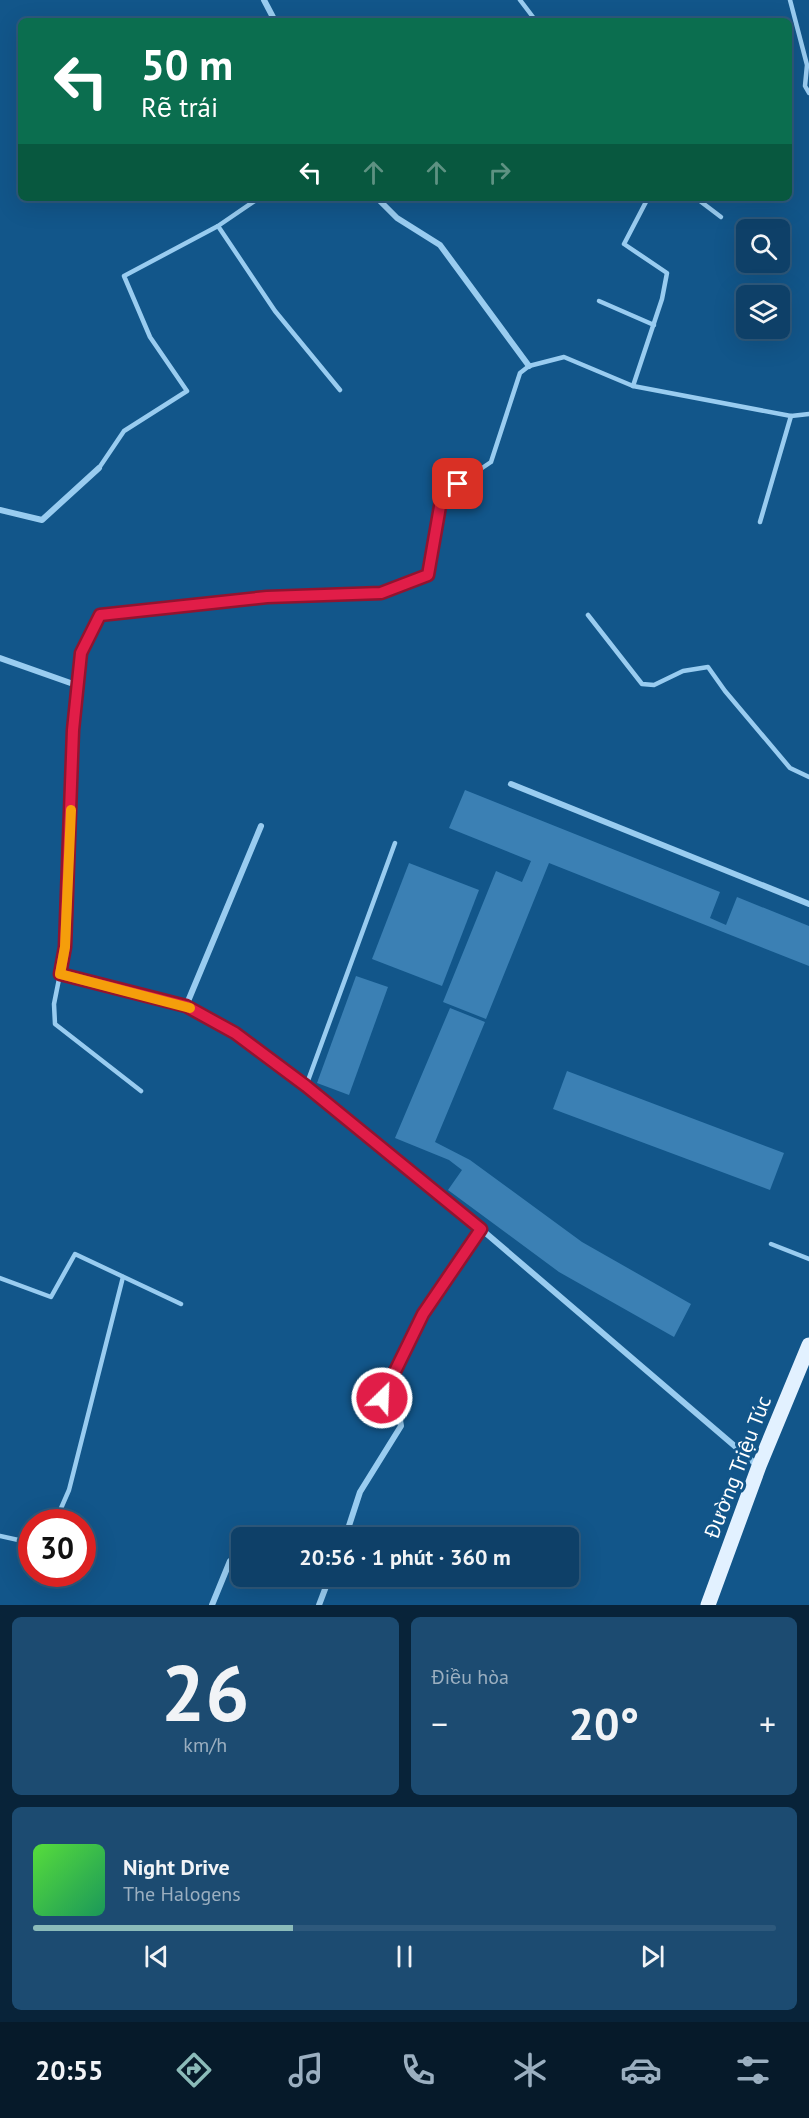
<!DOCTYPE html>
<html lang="vi">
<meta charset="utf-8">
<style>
:root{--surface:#0e4068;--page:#1c4b71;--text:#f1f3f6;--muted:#9bafc0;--line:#2e597c;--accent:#8bbbb9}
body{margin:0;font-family:"PT Sans",sans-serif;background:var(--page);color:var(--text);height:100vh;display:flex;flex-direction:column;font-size:22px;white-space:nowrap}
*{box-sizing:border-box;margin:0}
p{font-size:20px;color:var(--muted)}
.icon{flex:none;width:33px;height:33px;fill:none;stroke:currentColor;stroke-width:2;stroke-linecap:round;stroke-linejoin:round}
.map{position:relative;height:1605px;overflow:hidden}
.sheet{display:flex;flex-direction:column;gap:12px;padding:12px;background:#082339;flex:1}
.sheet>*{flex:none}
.banner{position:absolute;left:18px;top:18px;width:774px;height:183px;border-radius:9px;box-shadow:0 6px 24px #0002,0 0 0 2px var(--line);background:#0b6e4f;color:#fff;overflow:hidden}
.tools{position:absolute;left:736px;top:219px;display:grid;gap:12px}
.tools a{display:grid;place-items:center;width:54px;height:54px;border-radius:9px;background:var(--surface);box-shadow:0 6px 24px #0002,0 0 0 2px var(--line);font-size:30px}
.speed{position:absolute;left:18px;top:1509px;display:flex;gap:12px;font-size:30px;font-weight:700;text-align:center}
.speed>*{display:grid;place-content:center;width:78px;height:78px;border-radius:50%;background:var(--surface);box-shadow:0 6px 24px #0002,0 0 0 2px var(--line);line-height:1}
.speed .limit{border:9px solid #d22;background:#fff;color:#111}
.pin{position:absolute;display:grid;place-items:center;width:51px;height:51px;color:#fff;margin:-26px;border-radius:12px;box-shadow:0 3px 9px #0006}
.me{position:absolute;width:66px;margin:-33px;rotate:24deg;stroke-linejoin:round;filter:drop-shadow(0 0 4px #0008)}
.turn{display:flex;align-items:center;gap:21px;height:126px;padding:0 24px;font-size:27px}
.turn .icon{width:78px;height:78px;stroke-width:2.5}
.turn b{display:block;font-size:42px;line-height:51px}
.lanes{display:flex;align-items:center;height:57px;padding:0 24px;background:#0003;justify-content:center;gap:30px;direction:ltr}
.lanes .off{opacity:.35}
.big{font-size:45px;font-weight:600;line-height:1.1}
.sheet .tile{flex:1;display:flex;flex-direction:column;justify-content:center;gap:9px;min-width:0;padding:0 21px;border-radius:9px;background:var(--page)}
.sheet .dial{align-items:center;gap:0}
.dial b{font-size:78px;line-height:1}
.song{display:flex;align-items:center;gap:18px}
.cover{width:72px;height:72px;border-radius:9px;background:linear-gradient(135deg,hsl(110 70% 55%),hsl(150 70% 35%))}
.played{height:6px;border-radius:3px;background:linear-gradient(90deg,var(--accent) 35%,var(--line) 35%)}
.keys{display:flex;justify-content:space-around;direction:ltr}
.heat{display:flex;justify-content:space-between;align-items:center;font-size:33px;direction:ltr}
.sheet .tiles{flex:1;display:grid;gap:12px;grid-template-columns:1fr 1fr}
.tile:last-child{grid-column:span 2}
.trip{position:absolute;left:231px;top:1527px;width:348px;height:60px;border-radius:9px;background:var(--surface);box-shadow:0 6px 24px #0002,0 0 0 2px var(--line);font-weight:600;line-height:60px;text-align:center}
.menu{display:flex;height:96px;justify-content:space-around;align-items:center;background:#061a2a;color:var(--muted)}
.menu .icon{width:42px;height:42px}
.menu .on{color:var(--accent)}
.menu b{font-size:27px;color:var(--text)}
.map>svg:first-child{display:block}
.building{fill:#3b80b4}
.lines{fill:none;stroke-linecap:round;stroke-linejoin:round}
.lane{stroke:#99ccf0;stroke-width:4.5}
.street{stroke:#99ccf0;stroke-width:6}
.primary{stroke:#e2f1ff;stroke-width:15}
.route-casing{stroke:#92132f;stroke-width:15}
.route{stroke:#e11d48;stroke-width:10}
.slow{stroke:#f59e0b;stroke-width:10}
.labels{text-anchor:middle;stroke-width:6;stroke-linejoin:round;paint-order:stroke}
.street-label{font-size:21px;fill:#fff;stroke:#12568a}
</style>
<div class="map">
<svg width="809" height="1605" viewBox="0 0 809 1605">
<rect width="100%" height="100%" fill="#12568a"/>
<g class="building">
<path d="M465,790l255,102 -10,26 16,7 11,-28 72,29v40l-260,-103 -63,156 -43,-17 53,-131 26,11 9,-21 -82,-33z"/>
<path d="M409,863l70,27 -37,96 -70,-27z"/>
<path d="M356,976l32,11 -39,108 -32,-12z"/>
<path d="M450,1008l35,14 -50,120 35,18 112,82 109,62 -17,33 -115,-65 -111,-82 14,-20 -13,-10 -54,-22z"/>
<path d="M567,1071l217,82 -14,37 -217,-81z"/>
</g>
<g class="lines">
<g class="lane">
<path d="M520,0l16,21"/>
<path d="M790,0l17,65 -2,21 4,7"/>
<path d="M696,198l25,19"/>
<path d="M218,226l57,85 65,79"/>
<path d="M599,301l55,24"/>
<path d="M633,386l29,-87 5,-26 -43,-29 24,-46"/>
<path d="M99,468l25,-37 63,-40 -37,-54 -26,-61 94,-50 41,-28"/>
<path d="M760,522l31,-106"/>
<path d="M588,615l54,69 12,1 29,-14 25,-4 17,24 65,77 19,9"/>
<path d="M79,686l2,-33 19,-38 167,-18 114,-4 47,-18 14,-80 49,-33 29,-89 9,-7 35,-9 69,29 158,30 18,-2"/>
<path d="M60,974l-6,30 1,20 86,67"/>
<path d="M306,1086l89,-243"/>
<path d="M771,1244l38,15"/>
<path d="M0,1278l51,19 24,-43 106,50"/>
<path d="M55,1522l14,-32 54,-213"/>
<path d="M0,1536l32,7"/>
</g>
<g class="street">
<path d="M264,0l11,21"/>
<path d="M377,198l20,20 43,27 89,121"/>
<path d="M0,510l42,10 57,-52"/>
<path d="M0,658l79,28c-13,95 -3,193 -19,288l126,32 49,27 71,53 175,143 277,237"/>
<path d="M511,784l298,120"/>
<path d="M186,1006l75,-180"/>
<path d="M345,1538l15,-46 41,-66 -2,-12 -17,-16 2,-6 39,-78 58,-85"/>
<path d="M212,1605l18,-44"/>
<path d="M319,1605l11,-29"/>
</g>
<path class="primary" d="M708,1605l51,-139 50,-121"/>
</g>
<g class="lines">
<defs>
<path id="route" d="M382,1398l41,-84 58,-85 -175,-143 -71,-53 -49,-27 -126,-32 5,-27 8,-217 8,-77 19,-38 167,-18 114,-4 47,-18 14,-80 16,-11"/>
</defs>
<use href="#route" class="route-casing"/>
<use href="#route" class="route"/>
<path class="slow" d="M71,810l-6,137 -5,27 130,34"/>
</g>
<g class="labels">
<g class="street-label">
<text transform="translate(738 1467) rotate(-69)" y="7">Đường Triệu Túc</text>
</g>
</g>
</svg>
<div class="tools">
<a><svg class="icon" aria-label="search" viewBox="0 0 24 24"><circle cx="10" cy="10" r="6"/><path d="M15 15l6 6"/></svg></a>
<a><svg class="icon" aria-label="layers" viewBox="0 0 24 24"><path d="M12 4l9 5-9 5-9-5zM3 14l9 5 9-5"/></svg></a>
</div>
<div class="speed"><div class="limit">30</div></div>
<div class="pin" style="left:458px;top:484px;background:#d93025"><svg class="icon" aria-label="arrive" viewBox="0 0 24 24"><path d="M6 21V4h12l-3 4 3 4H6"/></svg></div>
<svg class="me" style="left:382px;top:1398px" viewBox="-20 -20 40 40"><circle r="17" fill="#e11d48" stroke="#fff" stroke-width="3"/><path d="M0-11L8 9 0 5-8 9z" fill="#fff"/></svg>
<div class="trip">20:56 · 1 phút · 360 m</div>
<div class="banner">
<div class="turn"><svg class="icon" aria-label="left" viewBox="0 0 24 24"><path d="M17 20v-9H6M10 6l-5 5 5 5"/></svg><div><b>50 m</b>Rẽ trái</div></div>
<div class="lanes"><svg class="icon" aria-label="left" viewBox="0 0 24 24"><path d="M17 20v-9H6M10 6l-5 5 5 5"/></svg><svg class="icon off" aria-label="ahead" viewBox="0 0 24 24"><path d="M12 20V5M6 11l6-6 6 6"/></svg><svg class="icon off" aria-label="ahead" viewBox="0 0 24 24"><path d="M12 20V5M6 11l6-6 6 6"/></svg><svg class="icon off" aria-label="right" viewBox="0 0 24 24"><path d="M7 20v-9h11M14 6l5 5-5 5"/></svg></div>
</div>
</div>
<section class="sheet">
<div class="tiles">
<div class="tile dial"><b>26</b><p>km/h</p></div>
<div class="tile"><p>Điều hòa</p>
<div class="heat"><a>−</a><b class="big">20°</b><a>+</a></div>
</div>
<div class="tile">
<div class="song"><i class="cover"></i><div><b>Night Drive</b><p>The Halogens</p></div></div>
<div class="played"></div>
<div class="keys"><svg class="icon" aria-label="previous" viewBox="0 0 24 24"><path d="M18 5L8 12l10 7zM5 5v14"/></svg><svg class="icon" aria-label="pause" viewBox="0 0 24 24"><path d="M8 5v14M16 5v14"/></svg><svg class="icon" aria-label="next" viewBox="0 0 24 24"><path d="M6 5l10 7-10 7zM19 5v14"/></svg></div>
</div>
</div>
</section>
<nav class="menu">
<b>20:55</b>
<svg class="icon on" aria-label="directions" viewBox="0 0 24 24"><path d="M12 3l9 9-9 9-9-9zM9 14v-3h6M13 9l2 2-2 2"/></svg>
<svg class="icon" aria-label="music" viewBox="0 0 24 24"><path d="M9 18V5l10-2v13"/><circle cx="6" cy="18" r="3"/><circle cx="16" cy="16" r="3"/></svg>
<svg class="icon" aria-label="phone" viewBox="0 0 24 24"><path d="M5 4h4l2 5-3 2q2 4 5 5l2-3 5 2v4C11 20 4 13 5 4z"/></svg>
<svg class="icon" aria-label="climate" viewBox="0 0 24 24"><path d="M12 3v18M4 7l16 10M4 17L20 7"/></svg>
<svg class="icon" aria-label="car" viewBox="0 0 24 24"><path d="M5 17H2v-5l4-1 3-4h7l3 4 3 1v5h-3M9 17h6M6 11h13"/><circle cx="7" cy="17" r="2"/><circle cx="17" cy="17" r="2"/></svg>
<svg class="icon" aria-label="filters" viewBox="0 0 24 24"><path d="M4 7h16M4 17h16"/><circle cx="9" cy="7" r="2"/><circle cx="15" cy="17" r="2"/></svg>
</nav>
